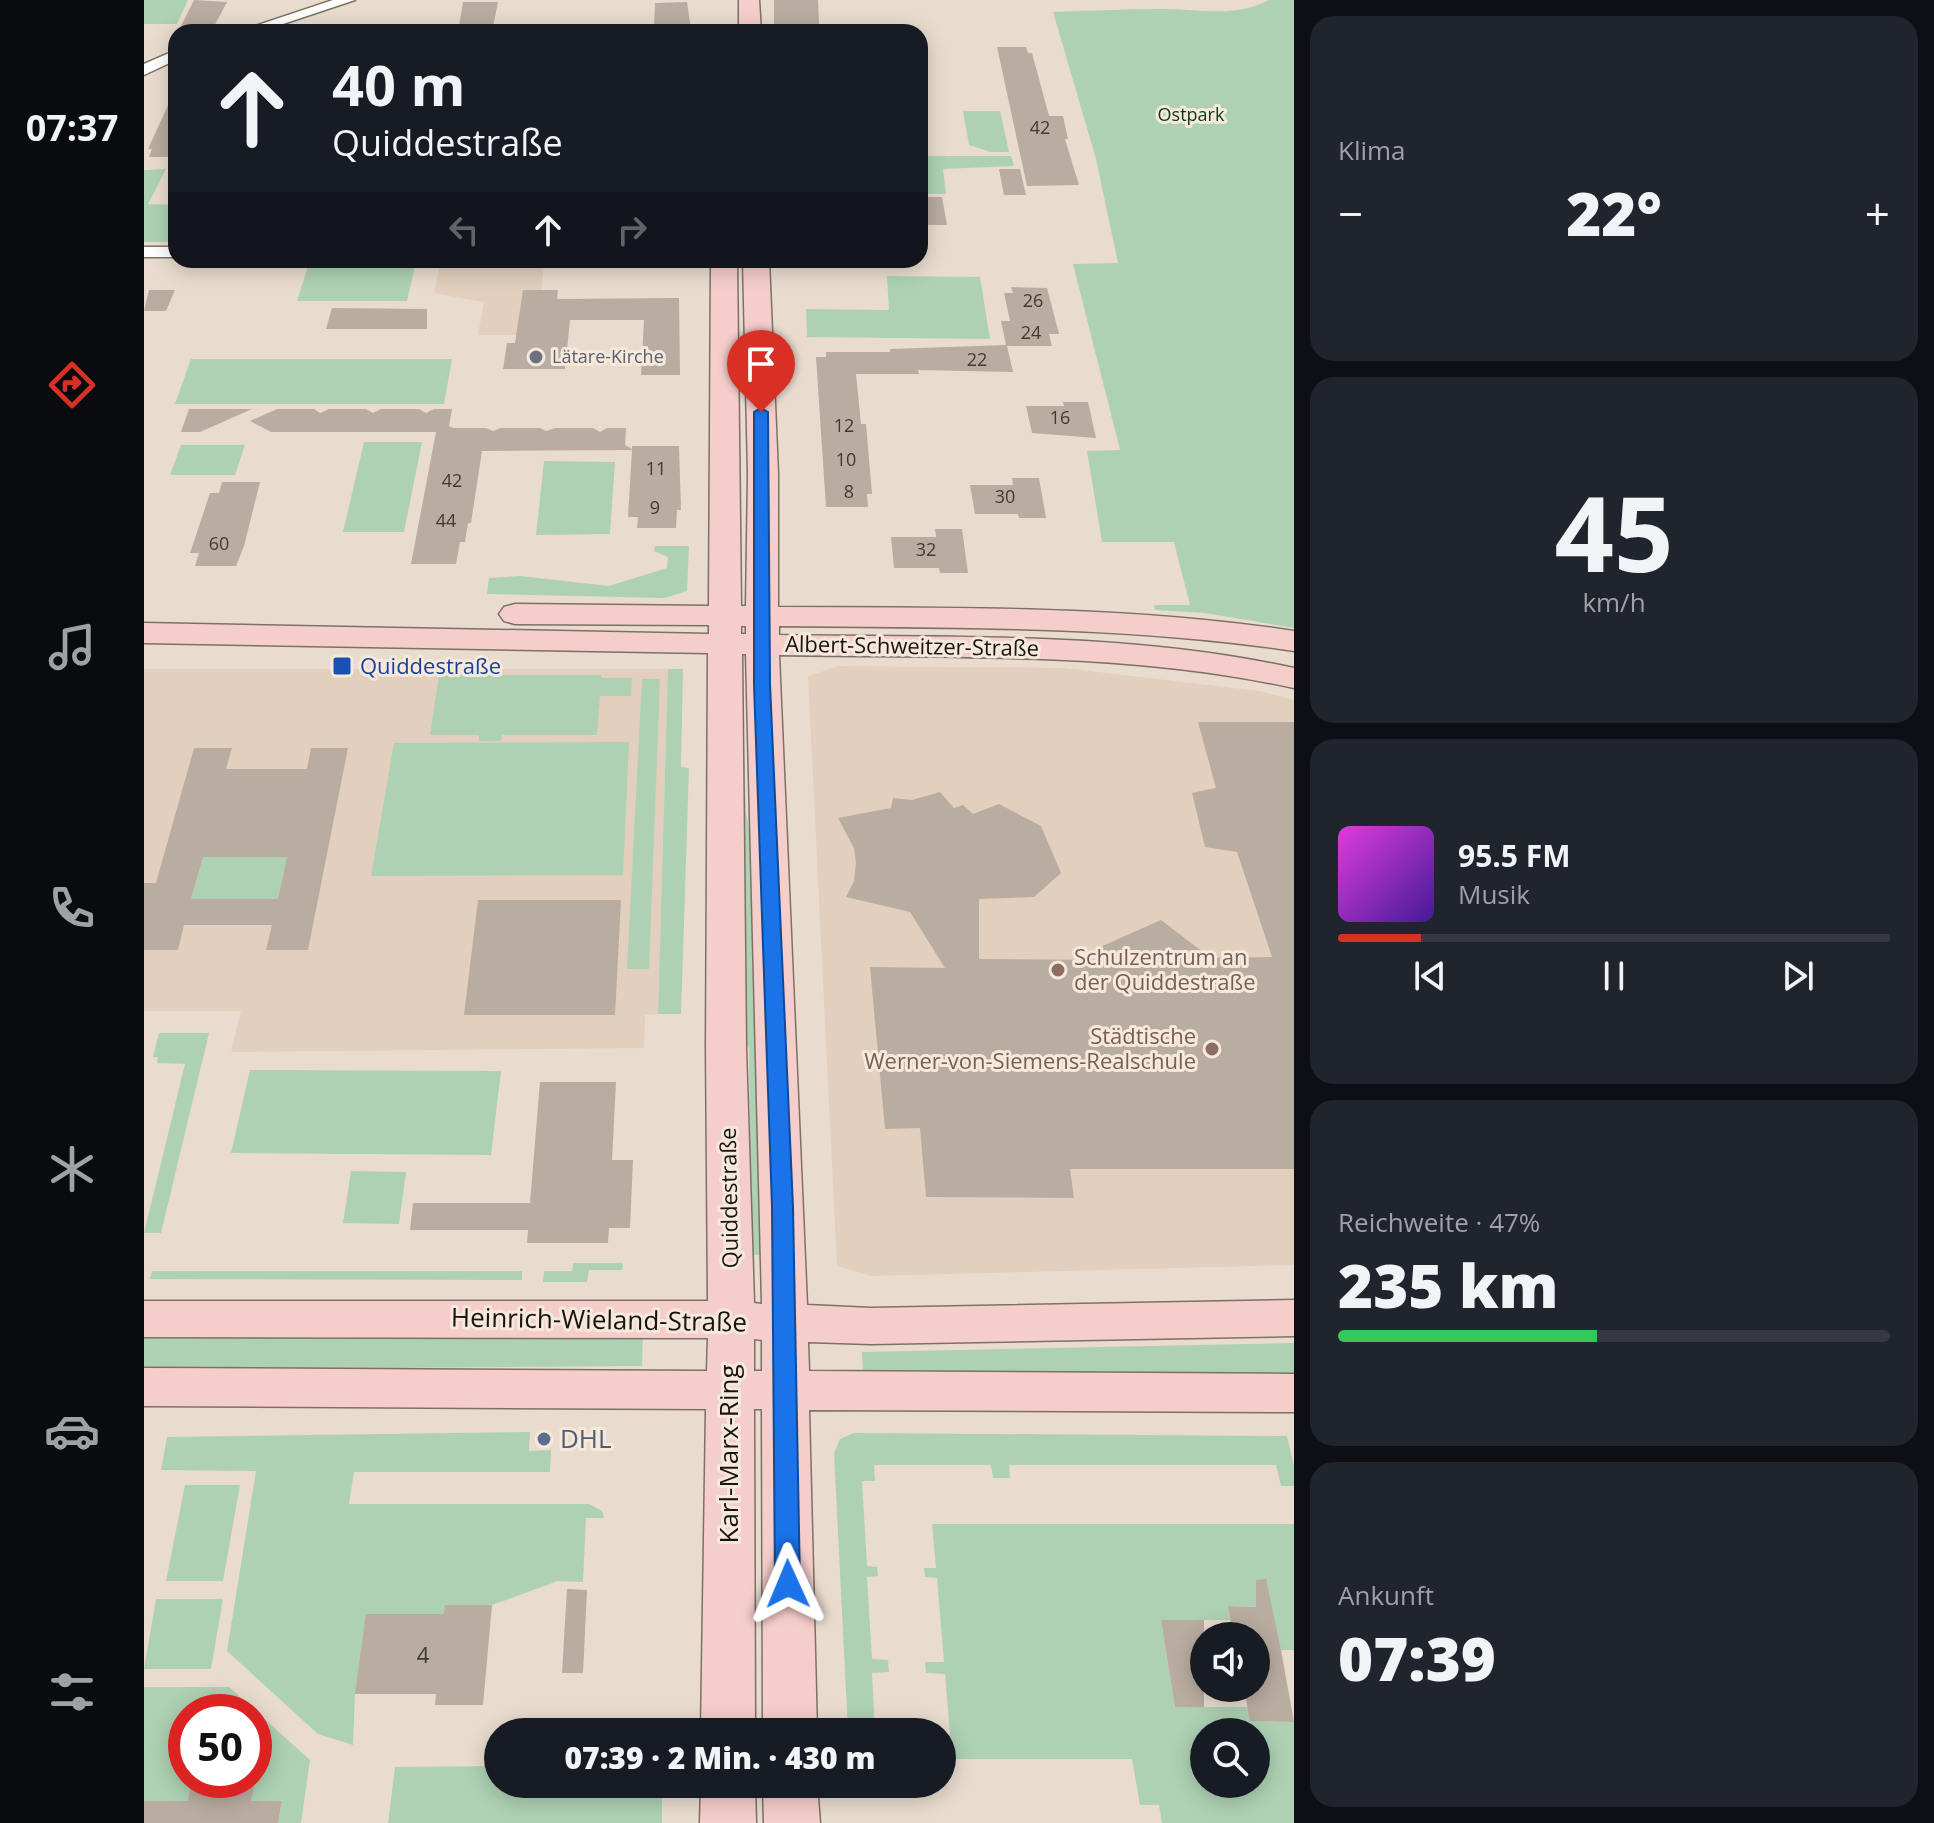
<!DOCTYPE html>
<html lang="de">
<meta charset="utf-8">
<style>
:root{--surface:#171b24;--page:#20242c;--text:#f1f3f6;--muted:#9ea1a6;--line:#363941;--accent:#d93025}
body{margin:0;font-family:"Open Sans",sans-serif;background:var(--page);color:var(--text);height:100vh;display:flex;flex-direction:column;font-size:30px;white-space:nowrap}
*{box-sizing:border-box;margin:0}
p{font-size:26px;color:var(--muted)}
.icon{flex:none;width:44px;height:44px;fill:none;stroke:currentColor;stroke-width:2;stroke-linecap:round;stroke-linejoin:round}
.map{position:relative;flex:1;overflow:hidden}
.sheet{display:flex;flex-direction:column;gap:16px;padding:16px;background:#0d0f14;width:640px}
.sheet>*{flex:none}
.guide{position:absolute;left:24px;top:24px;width:760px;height:244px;border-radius:24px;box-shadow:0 4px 20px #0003;background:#171b24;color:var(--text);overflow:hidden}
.fabs{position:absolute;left:1046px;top:1622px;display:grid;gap:16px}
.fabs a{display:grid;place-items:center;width:80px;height:80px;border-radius:50%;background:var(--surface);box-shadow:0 4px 20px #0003;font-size:40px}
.speed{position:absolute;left:24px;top:1694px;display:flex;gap:16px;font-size:40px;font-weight:700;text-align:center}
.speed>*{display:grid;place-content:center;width:104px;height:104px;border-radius:50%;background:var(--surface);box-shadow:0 4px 20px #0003;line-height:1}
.speed .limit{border:12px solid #d22;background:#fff;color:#111}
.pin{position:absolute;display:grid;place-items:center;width:68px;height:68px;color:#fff;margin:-82px -34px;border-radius:50% 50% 50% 0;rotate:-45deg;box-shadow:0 0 8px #0007}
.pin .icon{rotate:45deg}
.me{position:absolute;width:88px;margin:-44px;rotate:359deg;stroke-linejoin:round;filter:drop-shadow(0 0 6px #0008)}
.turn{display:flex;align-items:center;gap:28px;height:168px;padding:0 32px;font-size:36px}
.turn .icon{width:104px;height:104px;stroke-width:2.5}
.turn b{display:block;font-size:56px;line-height:68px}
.lanes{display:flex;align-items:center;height:76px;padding:0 32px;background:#0003;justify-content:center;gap:40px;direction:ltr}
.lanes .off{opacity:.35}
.big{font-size:60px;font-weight:800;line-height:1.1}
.sheet .tile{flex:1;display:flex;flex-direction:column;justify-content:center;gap:12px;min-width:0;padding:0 28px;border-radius:24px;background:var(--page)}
.sheet .dial{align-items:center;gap:0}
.dial b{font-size:104px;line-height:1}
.song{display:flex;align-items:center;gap:24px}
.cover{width:96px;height:96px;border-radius:12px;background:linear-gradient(135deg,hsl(300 70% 55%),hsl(260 70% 35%))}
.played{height:8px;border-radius:4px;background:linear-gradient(90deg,var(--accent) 15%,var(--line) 15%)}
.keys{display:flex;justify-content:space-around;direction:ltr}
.heat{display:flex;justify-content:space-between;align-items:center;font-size:44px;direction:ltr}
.charge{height:12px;border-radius:6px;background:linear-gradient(90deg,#34c759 47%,var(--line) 0)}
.trip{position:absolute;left:340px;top:1718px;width:472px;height:80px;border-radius:40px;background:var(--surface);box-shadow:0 4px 20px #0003;font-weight:800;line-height:80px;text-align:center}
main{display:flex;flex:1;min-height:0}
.dock{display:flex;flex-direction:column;width:144px;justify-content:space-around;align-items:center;background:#090b0e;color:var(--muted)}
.dock .icon{width:56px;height:56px}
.dock .selected{color:var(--accent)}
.dock b{font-size:36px;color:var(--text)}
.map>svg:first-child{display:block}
.built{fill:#e2cfbd}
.green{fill:#aed1b3;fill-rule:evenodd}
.building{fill:#b9aca0;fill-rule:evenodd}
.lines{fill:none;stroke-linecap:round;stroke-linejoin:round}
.street-casing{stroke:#7c7165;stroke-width:3}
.secondary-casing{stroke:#7c7165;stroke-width:3}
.street{fill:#fff;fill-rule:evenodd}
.secondary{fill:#f5cecc;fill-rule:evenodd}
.route{fill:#1a73e8;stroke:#114b97;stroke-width:2}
.worship-dot{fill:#6b7280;stroke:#f6e9dc;stroke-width:3}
.transit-dot{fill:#1a4fb4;stroke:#f6e9dc;stroke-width:3}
.education-dot{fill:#8d6e63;stroke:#f6e9dc;stroke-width:3}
.service-dot{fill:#5c6f8a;stroke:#f6e9dc;stroke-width:3}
.labels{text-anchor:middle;stroke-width:6;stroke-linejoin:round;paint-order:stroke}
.far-park-label{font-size:18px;fill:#063a17;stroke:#f6e9dc}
.number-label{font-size:18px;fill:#403a33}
.far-worship-label{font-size:18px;fill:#5b616d;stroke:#f6e9dc;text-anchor:start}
.street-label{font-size:22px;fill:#18140f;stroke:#f6e9dc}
.transit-label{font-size:22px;fill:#164399;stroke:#f6e9dc;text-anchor:start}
.education-label{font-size:22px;fill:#785e54;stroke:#f6e9dc;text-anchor:start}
.near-number-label{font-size:22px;fill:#403a33}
.near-street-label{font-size:26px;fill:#18140f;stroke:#f6e9dc}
.near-service-label{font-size:26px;fill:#4e5e75;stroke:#f6e9dc;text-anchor:start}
</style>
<main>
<nav class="dock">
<b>07:37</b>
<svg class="icon selected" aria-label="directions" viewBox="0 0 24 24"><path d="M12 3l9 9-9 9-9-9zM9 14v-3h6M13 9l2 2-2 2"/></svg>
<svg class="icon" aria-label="music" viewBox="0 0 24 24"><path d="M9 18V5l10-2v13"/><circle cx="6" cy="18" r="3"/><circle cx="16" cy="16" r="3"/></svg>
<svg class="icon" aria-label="phone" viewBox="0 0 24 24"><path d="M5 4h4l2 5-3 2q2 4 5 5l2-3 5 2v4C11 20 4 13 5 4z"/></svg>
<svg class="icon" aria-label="climate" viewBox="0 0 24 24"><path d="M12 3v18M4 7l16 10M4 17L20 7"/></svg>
<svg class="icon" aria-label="car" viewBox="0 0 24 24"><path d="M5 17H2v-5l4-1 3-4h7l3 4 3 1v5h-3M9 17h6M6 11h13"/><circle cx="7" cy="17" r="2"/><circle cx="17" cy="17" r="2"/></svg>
<svg class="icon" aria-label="filters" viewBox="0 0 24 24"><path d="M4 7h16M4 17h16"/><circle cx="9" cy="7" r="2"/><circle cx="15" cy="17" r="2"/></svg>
</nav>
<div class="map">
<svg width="1150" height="1823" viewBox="0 0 1150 1823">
<rect width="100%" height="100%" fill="#e9dccf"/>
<g class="built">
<path d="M296,265h104l-3,25h17l-5,45h-75l6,-33 -50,-9z"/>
<path d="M695,666l225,2 195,23 35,9v565l-423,11 -34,-10 -29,-590z"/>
<path d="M0,669h524l-10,345 -13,1 -1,33 -413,4 10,-41h-97z"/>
</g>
<g class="green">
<path d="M0,0h44l-11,24h-33z"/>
<path d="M1125,0h25v628l-89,-15 -50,-3 -1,-5h36l-16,-63h-72l-15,-91 33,-1 -47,-186 45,-1 -22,-104 -43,-147c35,-1 71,-3 106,-3 38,-1 74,10 110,-9z"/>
<path d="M819,111h37l9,41h-19l-21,-7z"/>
<path d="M776,156h91l3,10 -71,3 3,25h-26z"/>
<path d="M22,169l-18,35 28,1v37h-32v-72z"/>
<path d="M164,266h107l-8,35h-110z"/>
<path d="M743,276l93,1 10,62 -183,-2 -1,-28 83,1z"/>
<path d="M47,359h261l-8,45h-269z"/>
<path d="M220,442h58l-18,90h-61z"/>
<path d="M37,445h64l-10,30h-65z"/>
<path d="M400,461l71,1 -5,72 -74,1z"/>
<path d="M511,546h34l-2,45 -22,7 -178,-4 2,-16 31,-2 89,10 58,-18 1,-11 -14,-6z"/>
<path d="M524,669h15l-2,98 8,1 -8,246h-23z"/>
<path d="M295,675h162l1,3h30l-1,18h-31l-3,39h-95l-1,6h-22v-6h-49z"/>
<path d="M589,676h9l4,137 9,47 10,395h-14l-2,-207 -15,-26z"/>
<path d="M498,679h18l-11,290h-22z"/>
<path d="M485,742l-6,133 -252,1 23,-133z"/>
<path d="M59,857h84l-9,42h-87z"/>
<path d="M15,1033h50l-48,200h-17l41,-169 -28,-1 1,-6h-5z"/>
<path d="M106,1070l251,1 -10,84 -260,-2z"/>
<path d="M207,1171l55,1 -7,52 -56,-1z"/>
<path d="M429,1263h50l-1,7h-33l-2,12h-44l1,-11h28z"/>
<path d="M8,1271h370v9l-372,-1z"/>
<path d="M0,1330h499l-1,36 -498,4z"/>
<path d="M1150,1343v35l-431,-3 -1,-23z"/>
<path d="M386,1432l-1,19 22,-1 -1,22h-196l-5,32h240l13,7 2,7h-18l-3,64 -25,-1 -115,42 -88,71 -2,51 -35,-11 -91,-83 29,-180 -95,-1 6,-33z"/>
<path d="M710,1433l433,3 7,30v20h-13l-5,-21h-267l1,13h-17l-2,-13h-117l1,16h-13l5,85 10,1 1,9 -11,1 5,82 16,1 1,12 -17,1 3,59h-27l-14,-279 6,-14z"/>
<path d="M41,1485h55l-17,96h-57z"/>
<path d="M788,1524h362v126h-13l-10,-43 -43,-1 2,14h-69l14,87h73l3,14 43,1v101h-132l-3,-18h-19l-8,-46h-180l-7,-85 -19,-1 -1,-11h19l-7,-84 -12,-1 -1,-9h12zM1060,1732h52v52h-52z"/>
<path d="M12,1599h67l-12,70h-67z"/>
<path d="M0,1687h85l81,73 -9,63h-23l4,-21 -31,-1 3,-19h-62l-4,19h-44zM42,1712h68v68h-68z"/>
<path d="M354,1766v18h164v39h-274l7,-56z"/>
</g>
<g class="building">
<path d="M50,0l33,2 -16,30h-33z"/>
<path d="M630,0h44l1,25h-45z"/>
<path d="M319,2h35l-6,30h-34z"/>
<path d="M543,2l4,28 -37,-3 1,-24z"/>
<path d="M853,47h29l2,6h4l17,63h14l5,23h-3l14,46 -52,1z"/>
<path d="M32,88v69h-27l3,-8h-4z"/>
<path d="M855,169h21l6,26h-22z"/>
<path d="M776,197h22l5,28h-23l-4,-4z"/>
<path d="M867,287l36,1 12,46h-10l3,12h-45l6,26 -95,-2 1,4h-63l5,50h5l6,70h-5l1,13h-42l-10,-150h10v-5h64v-3l116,-4 -5,-24h9l-6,-28h9z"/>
<path d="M5,290h26l-9,21h-22z"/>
<path d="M379,290h35l-1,9 122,-1 1,77h-39l3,-55h-74l-5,49h-62l4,-26h8z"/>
<path d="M188,308l95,1v20h-101z"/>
<path d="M919,402h25l8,36 -64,-5 -6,-27h38z"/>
<path d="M45,409h63l-52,23h-19z"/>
<path d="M133,409h37l6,4 9,-4h37l7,4 8,-4h38l7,4 8,-4h18l-3,17 4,2h33l7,3 8,-3h39l6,3 9,-3h38l7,4 7,-4h19l-1,17 7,4v-3h47l2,64h-4l-1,18h-39l1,-11h-10l4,-67 -150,1 -11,72h-3l-3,19h-5l-4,22h-45l25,-132h-165l-21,-11z"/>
<path d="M868,478h27l7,40h-27l-1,-4h-43l-5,-29h43z"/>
<path d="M78,482h38l-16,64 -8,20h-41l4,-13h-9l20,-60h9z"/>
<path d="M791,529h27l6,44h-28l-1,-5h-45l-3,-31h45z"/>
<path d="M1054,722h96v447h-224l4,29 -148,-1 -6,-69 -35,1 -15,-162 75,1 -35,-56 -64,-15 8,-16 2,-18 -2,-15 -16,-30 53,-10 2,-10 19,2 28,-8 14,16 9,-3 10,9 26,-10 42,22 20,47 -27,24 -55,2v60l123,1 -2,-13 61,-27 50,38 61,-1 -35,-105 -32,-5 -13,-54 24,-5z"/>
<path d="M50,748h38l-6,21h81l4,-21h37l-40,202h-42l6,-25h-88l-6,25h-34v-67h12zM59,857h84l-9,42h-87z"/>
<path d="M334,900h143l-6,115h-151z"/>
<path d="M396,1082h76l-4,78h21l-3,68h-21l-1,15h-81l1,-13h-118l3,-27h117z"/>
<path d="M1122,1579l15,71 13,72 -44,-1 -6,-33h12v-52h-23l-5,-30 28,1v-27z"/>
<path d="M423,1589l20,1 -4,83h-21z"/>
<path d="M301,1605h47l-9,100h-48l1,-11h-81l11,-80h78z"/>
<path d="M1017,1620h43v87h-29z"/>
<path d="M47,1782h64l-4,19h31l-4,22h-134v-22h44z"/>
</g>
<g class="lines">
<defs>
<g id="street">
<path d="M189,0h22l-96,32h-22z"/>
<path d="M32,50v10l-32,15v-11z"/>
<rect x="0" y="247" width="32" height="10"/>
</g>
<g id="secondary">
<path d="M595,0h20l2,32h-22z"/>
<path d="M567,260h26l4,346h5l2,-132 -5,-214h26l9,214v133c175,1 343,-2 516,24v20c-173,-26 -341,-23 -515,-25v9c172,3 346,-4 515,33v20c-169,-37 -343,-30 -515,-33l28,650 64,3 423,-8v36l-423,8 -63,-2 1,29 485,3v38l-485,-2 8,322h-54l-1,-323h-8l1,323h-54l5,-323 -562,-3v-38l563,3 1,-33 -564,-1v-36h564l-2,-253 2,-395 -564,-10v-20l565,11v-9l-194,-1 -11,-3 -5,-7 5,-7 11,-3 194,2zM597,626h5v8h-5zM598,654h4l16,650 -8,-1 -8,-255zM610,1339l8,1v31h-8z"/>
<path d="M557,1784h54l1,39h-56z"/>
<path d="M619,1784h54l3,39h-56z"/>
</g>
</defs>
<use href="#street" class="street-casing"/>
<use href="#secondary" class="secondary-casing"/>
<use href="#street" class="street"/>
<use href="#secondary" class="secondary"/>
</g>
<path class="route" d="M617,408l7,4 2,272 23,523 7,377 -4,7 -8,3 -9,-3 -4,-7 -3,-377 -18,-523v-272z"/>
<circle class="worship-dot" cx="392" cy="357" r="8"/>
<rect class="transit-dot" x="188" y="656" width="20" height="20" rx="4"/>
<g class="education-dot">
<circle cx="914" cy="970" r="8"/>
<circle cx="1068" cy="1049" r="8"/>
</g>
<circle class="service-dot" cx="400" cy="1439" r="8"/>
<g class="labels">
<g class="far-park-label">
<text x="1047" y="121">Ostpark</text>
</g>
<g class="number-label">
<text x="896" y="134">42</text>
<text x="889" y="307">26</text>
<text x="887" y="339">24</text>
<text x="833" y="366">22</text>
<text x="916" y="424">16</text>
<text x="700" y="432">12</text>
<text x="702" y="466">10</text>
<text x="512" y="475">11</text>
<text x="308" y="487">42</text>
<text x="705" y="498">8</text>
<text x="861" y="503">30</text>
<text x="511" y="514">9</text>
<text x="302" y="527">44</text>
<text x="75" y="550">60</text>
<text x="782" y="556">32</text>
</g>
<g class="far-worship-label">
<text x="408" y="363">Lätare-Kirche</text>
</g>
<g class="street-label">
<text transform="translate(768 646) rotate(1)" y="8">Albert-Schweitzer-Straße</text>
<text transform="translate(585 1198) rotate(-91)" y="8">Quiddestraße</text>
</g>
<g class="transit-label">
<text x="216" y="674">Quiddestraße</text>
</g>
<g class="education-label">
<text x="930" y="965">Schulzentrum an<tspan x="930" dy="25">der Quiddestraße</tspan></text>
<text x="1052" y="1044" text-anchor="end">Städtische<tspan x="1052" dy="25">Werner-von-Siemens-Realschule</tspan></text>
</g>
<g class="near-number-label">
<text x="279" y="1663">4</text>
</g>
<g class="near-street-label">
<text transform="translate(455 1320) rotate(1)" y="9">Heinrich-Wieland-Straße</text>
<text transform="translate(585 1454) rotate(-90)" y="9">Karl-Marx-Ring</text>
</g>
<g class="near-service-label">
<text x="416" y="1448">DHL</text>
</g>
</g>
</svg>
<div class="fabs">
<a><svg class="icon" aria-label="sound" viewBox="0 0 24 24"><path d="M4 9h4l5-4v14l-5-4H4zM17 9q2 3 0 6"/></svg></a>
<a><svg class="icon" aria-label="search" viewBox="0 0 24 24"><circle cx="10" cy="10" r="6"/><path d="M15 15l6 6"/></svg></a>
</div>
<div class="speed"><div class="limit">50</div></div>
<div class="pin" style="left:617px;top:412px;background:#d93025"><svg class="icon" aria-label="arrive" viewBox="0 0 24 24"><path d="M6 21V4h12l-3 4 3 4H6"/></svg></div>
<svg class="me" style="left:644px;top:1584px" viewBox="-20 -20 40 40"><path d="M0-17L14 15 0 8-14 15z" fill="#1a73e8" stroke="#fff" stroke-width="4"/></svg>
<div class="trip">07:39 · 2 Min. · 430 m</div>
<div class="guide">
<div class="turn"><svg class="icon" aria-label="ahead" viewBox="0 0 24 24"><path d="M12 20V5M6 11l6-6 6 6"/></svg><div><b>40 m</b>Quiddestraße</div></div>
<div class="lanes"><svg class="icon off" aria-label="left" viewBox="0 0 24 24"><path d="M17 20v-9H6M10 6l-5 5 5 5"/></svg><svg class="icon" aria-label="ahead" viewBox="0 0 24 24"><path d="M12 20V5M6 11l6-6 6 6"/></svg><svg class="icon off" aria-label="right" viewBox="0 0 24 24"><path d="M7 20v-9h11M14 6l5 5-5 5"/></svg></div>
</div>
</div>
<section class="sheet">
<div class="tile"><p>Klima</p>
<div class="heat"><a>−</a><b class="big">22°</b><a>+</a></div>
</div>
<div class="tile dial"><b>45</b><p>km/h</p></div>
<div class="tile">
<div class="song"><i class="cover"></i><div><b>95.5 FM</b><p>Musik</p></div></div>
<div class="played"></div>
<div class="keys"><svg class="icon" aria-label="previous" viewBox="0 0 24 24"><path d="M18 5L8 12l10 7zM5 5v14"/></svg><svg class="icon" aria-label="pause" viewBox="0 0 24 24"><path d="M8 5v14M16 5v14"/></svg><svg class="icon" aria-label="next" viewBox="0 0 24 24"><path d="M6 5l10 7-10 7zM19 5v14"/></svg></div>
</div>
<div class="tile"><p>Reichweite · 47%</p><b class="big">235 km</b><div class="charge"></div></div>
<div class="tile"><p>Ankunft</p><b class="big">07:39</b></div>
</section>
</main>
